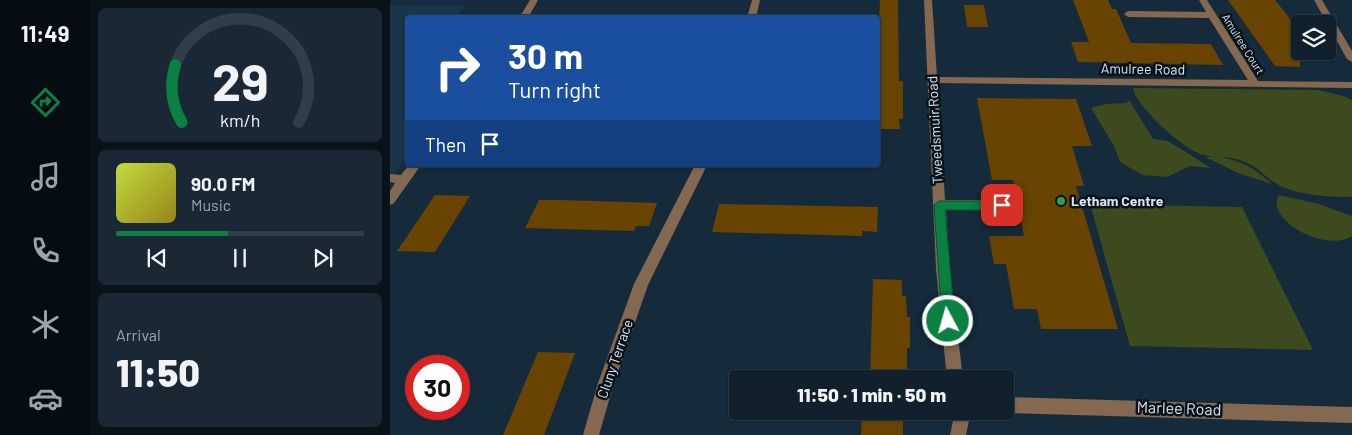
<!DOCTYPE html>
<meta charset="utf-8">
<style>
:root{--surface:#10202c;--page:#192834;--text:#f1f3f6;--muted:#9ca3a9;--line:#303e48;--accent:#0b8043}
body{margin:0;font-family:Barlow,sans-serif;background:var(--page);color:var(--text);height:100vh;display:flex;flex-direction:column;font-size:19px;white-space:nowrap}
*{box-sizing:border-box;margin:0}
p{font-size:16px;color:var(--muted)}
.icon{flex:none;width:28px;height:28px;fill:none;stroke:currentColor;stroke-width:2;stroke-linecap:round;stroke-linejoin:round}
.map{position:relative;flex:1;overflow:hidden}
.sheet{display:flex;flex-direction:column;gap:8px;padding:8px;background:#091218;width:300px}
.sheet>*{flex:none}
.banner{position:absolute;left:15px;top:15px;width:475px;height:152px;border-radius:5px;box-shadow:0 1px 4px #0004,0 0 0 1px var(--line);background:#1a4fa0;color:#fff;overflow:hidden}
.buttons{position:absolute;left:901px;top:15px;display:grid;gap:10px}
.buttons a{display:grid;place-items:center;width:45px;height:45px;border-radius:5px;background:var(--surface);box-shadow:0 1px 4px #0004,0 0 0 1px var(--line);font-size:25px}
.speed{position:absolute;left:15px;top:355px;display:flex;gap:10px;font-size:25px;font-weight:700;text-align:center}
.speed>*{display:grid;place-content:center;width:65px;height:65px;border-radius:50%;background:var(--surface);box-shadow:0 1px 4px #0004,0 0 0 1px var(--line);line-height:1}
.speed .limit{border:8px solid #d22;background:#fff;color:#111}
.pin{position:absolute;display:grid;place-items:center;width:42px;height:42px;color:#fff;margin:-21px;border-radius:10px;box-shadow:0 2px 8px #0006}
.me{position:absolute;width:55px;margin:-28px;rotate:354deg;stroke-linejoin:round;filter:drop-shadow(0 0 4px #0008)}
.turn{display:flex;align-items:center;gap:18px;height:105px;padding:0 20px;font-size:22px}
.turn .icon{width:65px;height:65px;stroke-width:2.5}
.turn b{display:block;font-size:35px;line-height:42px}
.then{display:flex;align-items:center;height:48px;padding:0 20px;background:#0003;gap:10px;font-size:19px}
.big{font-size:38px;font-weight:800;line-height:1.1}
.sheet .tile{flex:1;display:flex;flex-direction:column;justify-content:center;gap:8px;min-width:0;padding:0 18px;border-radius:8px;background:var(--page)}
.sheet .dial{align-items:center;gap:0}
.dial svg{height:130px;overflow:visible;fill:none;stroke:var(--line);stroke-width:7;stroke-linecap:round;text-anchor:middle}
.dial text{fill:var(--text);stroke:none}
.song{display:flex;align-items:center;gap:15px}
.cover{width:60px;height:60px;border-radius:8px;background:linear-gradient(135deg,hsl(70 70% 55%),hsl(50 70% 35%))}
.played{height:5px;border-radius:2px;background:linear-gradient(90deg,var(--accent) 45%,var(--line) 45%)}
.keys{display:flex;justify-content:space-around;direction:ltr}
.trip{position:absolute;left:339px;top:370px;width:285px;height:50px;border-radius:5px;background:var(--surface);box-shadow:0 1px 4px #0004,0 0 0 1px var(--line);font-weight:800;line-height:50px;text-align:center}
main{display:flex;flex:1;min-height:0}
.dock{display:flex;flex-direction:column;width:90px;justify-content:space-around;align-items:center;background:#060d12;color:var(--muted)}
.dock .icon{width:35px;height:35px}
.dock .active{color:var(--accent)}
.dock b{font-size:22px;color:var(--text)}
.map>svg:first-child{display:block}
.built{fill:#18354a}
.green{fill:#3d4a1d}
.building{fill:#684400}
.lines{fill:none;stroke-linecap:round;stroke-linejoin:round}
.minor{fill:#846850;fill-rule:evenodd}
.route{fill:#0b8043;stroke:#07532c}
.leisure-dot{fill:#2e9e5b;stroke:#09121a;stroke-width:2}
.labels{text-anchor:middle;stroke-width:5;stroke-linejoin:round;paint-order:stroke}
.far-street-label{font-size:11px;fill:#d8e6f1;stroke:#09121a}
.street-label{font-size:14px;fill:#d8e6f1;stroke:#09121a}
.poi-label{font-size:14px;font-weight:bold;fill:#d8e6f1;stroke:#09121a;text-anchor:start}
.near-street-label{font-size:16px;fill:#d8e6f1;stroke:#09121a}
</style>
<main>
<nav class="dock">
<b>11:49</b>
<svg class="icon active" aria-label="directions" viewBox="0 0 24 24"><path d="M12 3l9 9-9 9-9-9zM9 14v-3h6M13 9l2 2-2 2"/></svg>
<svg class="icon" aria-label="music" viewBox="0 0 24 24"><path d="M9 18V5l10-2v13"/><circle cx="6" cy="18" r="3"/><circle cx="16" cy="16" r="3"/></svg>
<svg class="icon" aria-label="phone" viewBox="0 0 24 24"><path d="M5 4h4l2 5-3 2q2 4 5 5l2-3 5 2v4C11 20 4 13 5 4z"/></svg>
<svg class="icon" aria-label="climate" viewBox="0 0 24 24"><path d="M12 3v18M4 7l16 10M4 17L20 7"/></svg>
<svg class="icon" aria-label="car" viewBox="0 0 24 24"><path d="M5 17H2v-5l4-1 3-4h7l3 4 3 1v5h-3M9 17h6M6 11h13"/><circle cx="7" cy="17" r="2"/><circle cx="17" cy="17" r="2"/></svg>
</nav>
<section class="sheet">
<div class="tile dial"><svg viewBox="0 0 100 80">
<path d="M14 69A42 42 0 1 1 86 69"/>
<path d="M14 69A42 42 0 0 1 10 34" stroke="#0b8043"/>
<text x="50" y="56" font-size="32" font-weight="700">29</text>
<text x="50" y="72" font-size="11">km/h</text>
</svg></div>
<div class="tile">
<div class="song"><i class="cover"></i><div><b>90.0 FM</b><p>Music</p></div></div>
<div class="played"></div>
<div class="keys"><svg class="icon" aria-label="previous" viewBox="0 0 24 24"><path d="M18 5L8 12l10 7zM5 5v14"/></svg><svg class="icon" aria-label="pause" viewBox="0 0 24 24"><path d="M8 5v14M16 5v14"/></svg><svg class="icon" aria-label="next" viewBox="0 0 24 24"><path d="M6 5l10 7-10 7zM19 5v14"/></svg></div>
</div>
<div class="tile"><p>Arrival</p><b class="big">11:50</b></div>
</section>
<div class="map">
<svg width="962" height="435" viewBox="0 0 962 435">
<rect width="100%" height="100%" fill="#152b3b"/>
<path class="built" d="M0,5h76l-10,12 -48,1 -1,138 -17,23z"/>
<g class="green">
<path d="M743,88l185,2 25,6 9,4v97c-21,0 -58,-2 -75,-13 -12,-7 -19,-17 -32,-22 -17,-7 -26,-4 -41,-7 -18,-3 -69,-49 -71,-67z"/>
<path d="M739,100l24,39 15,2 43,27 -21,-2 -23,11 -25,-2 -22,-13 -6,-16 -23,-38 15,-4 21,-1z"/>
<path d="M827,156c26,6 35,10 55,28l-34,-11 -33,-16z"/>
<path d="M888,195l41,9 33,12v20c-20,14 -69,-5 -75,-30 -1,-3 1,-8 1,-11z"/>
<path d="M700,204l152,3 71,143 -183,-4z"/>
</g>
<g class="building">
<path d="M490,0h18l1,81h4v38h-4l1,10h-22v-82z"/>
<path d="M683,0h35l4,9h4l15,34 80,1 12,21 -145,-3 -7,-20h18z"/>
<path d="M838,0h47l25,31v36l-25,-1z"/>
<path d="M574,5h20l4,22h-21z"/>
<path d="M587,98l99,1 16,47h-20l12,40h-8l42,143h-77l-4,-20h-23l-8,-45h-12l-5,-28h35l-11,-56h-21z"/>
<path d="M45,195l35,1 -35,56 -38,-1z"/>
<path d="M149,200h20l98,3 -8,23h-13l-2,5 -109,-3z"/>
<path d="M329,204l159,3 -1,25 -15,-1v5l-150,-4z"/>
<path d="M483,279l29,1v16h4l1,21h3v31h-3v24h-4v7h-33z"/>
<path d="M148,352l37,1 -31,82h-41z"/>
<path d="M472,411h41v24h-42z"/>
</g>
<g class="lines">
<g class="minor">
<path d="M140,0h8l-10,18h-9z"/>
<path d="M362,0h8l-4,18h-9z"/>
<path d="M534,0h8l5,77 311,3 -39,-62 -81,-1 -4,-3 4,-3 78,1 -7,-12h8l51,81 94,1v6l-414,-5 7,117h57l4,2 2,3 -2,3 -4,2h-56l4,59 13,110h-16l-11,-110z"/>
<path d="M924,0h8l30,51v11l-5,-3z"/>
<path d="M19,165h12l-27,38 -4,2v-14l5,-8 -5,-1v-8l11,1z"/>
<path d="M305,165h12l-59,120 -34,98 -15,52h-16l15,-52 36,-99z"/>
<path d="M615,397l347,10v16l-347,-10 -4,-2h4z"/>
<path d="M565,411h16l-5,24h-16z"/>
</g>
</g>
<path class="route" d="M549,201h63l6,4 -6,5h-57l10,111 -2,4 -5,2 -4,-2 -2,-4 -8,-116z"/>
<circle class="leisure-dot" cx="671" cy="201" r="5"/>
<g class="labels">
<g class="far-street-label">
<text transform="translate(853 44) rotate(58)" y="4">Amulree Court</text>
</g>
<g class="street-label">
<text transform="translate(753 69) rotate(1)" y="5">Amulree Road</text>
<text transform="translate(545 130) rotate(-93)" y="5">Tweedsmuir Road</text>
<text transform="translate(225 359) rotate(-71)" y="5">Cluny Terrace</text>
</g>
<g class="poi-label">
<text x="681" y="206">Letham Centre</text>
</g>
<g class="near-street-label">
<text transform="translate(789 408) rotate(2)" y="6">Marlee Road</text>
</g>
</g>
</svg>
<div class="buttons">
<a><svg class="icon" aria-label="layers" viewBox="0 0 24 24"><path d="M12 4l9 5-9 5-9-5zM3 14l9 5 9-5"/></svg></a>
</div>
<div class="speed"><div class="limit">30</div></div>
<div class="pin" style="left:612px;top:205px;background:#d93025"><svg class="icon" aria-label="arrive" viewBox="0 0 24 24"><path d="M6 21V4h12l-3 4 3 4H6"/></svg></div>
<svg class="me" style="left:558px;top:321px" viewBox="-20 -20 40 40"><circle r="17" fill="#0b8043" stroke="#fff" stroke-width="3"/><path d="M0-11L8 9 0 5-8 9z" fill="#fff"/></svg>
<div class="trip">11:50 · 1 min · 50 m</div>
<div class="banner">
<div class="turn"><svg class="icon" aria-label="right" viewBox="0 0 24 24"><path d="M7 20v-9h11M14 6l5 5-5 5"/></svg><div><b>30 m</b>Turn right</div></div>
<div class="then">Then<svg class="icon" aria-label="arrive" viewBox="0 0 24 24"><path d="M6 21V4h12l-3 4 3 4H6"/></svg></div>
</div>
</div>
</main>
